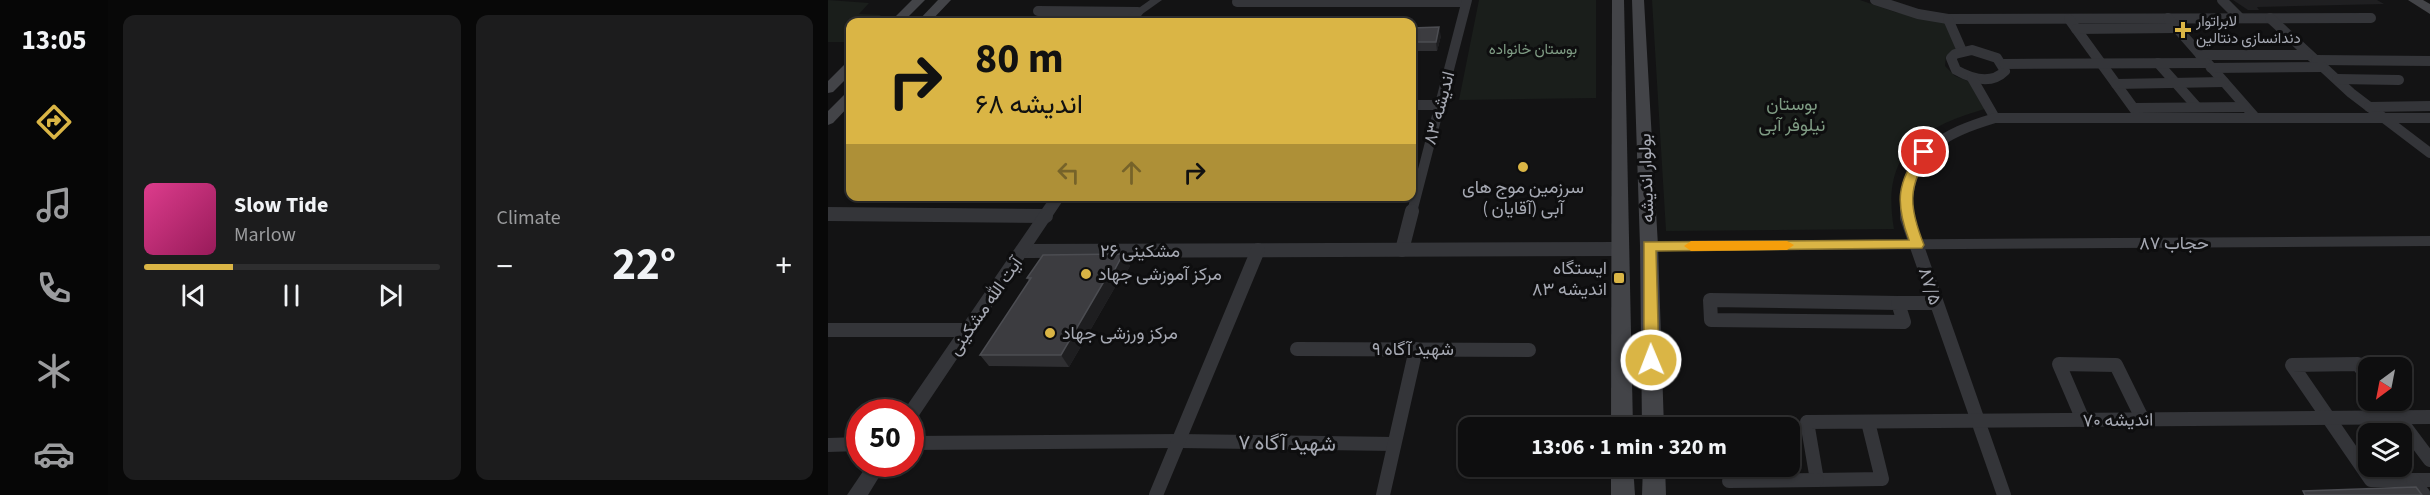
<!DOCTYPE html>
<meta charset="utf-8">
<style>
:root{--surface:#0e0e0f;--page:#1c1c1d;--text:#f1f3f6;--muted:#9b9c9e;--line:#2e2e2f;--accent:#dab545}
body{margin:0;font-family:"Source Sans 3",Vazirmatn,sans-serif;background:var(--page);color:var(--text);height:100vh;display:flex;flex-direction:column;font-size:22px;white-space:nowrap}
*{box-sizing:border-box;margin:0}
p{font-size:20px;color:var(--muted)}
.icon{flex:none;width:33px;height:33px;fill:none;stroke:currentColor;stroke-width:2;stroke-linecap:round;stroke-linejoin:round}
.map{position:relative;flex:1;overflow:hidden}
.drawer{display:flex;flex-direction:column;gap:15px;padding:15px;background:#080808;width:720px}
.drawer>*{flex:none}
.guide{position:absolute;left:18px;top:18px;width:570px;height:183px;border-radius:12px;box-shadow:0 2px 4px #0004,0 0 0 2px var(--line);background:#dab545;color:#111;overflow:hidden}
.needle{width:39px;rotate:212deg}
.controls{position:absolute;left:1530px;top:357px;display:grid;gap:12px}
.controls a{display:grid;place-items:center;width:54px;height:54px;border-radius:12px;background:var(--surface);box-shadow:0 2px 4px #0004,0 0 0 2px var(--line);font-size:30px}
.speed{position:absolute;left:18px;top:399px;display:flex;gap:12px;font-size:30px;font-weight:700;text-align:center}
.speed>*{display:grid;place-content:center;width:78px;height:78px;border-radius:50%;background:var(--surface);box-shadow:0 2px 4px #0004,0 0 0 2px var(--line);line-height:1}
.speed .limit{border:9px solid #d22;background:#fff;color:#111}
.pin{position:absolute;display:grid;place-items:center;width:51px;height:51px;color:#fff;margin:-26px;border:3px solid #fff;border-radius:50%;box-shadow:0 2px 6px #0007}
.me{position:absolute;width:66px;margin:-33px;rotate:359deg;stroke-linejoin:round;filter:drop-shadow(0 0 4px #0008)}
.turn{display:flex;align-items:center;gap:21px;height:126px;padding:0 30px;font-size:27px}
.turn .icon{width:78px;height:78px;stroke-width:2.5}
.turn b{display:block;font-size:42px;line-height:51px}
.lanes{display:flex;align-items:center;height:57px;padding:0 30px;background:#0003;justify-content:center;gap:30px;direction:ltr}
.lanes .off{opacity:.35}
.big{font-size:45px;font-weight:700;line-height:1.1}
.drawer .tile{flex:1;display:flex;flex-direction:column;justify-content:center;gap:9px;min-width:0;padding:0 21px;border-radius:12px;background:var(--page)}
.song{display:flex;align-items:center;gap:18px}
.cover{width:72px;height:72px;border-radius:9px;background:linear-gradient(135deg,hsl(330 70% 55%),hsl(330 70% 35%))}
.played{height:6px;border-radius:3px;background:linear-gradient(90deg,var(--accent) 30%,var(--line) 30%)}
.keys{display:flex;justify-content:space-around;direction:ltr}
.heat{display:flex;justify-content:space-between;align-items:center;font-size:33px;direction:ltr}
.drawer .tiles{flex:1;display:grid;gap:15px;grid-template-columns:repeat(2,1fr)}
.trip{position:absolute;left:630px;top:417px;width:342px;height:60px;border-radius:12px;background:var(--surface);box-shadow:0 2px 4px #0004,0 0 0 2px var(--line);font-weight:700;line-height:60px;text-align:center}
main{display:flex;flex:1;min-height:0}
.tab-bar{display:flex;flex-direction:column;width:108px;justify-content:space-around;align-items:center;background:#060606;color:var(--muted)}
.tab-bar .icon{width:42px;height:42px}
.tab-bar .current{color:var(--accent)}
.tab-bar b{font-size:27px;color:var(--text)}
.map>svg:first-child{display:block}
.built{fill:#1f1f21}
.green{fill:#1a1e1b}
.lines{fill:none;stroke-linecap:round;stroke-linejoin:round}
.minor-far1{stroke:#343539;stroke-width:10}
.minor{stroke:#343539;stroke-width:14}
.tertiary{fill:#343539;fill-rule:evenodd}
.secondary{fill:#434448;fill-rule:evenodd}
.wall{fill:#2f2f32}
.shaded-wall{fill:#1e1e20}
.building{fill:#3c3c40;stroke:#4c4d52;stroke-width:1.5}
.route{fill:#dab545;stroke:#8e762d;stroke-width:1.5}
.slow{fill:#f59e0b}
.poi-dot{fill:#dab545;stroke:#0e0e0f;stroke-width:2}
.labels{text-anchor:middle;stroke-width:6;stroke-linejoin:round;paint-order:stroke}
.far-poi-label{font-size:15px;fill:#a6a9b3;stroke:#0e0e0f;text-anchor:start}
.far-park-label{font-size:15px;fill:#7f9c84;stroke:#0e0e0f}
.park-label{font-size:18px;fill:#7f9c84;stroke:#0e0e0f}
.street-label{font-size:18px;fill:#a6a9b3;stroke:#0e0e0f}
.poi-label{font-size:18px;fill:#a6a9b3;stroke:#0e0e0f;text-anchor:start}
.near-street-label{font-size:21px;fill:#a6a9b3;stroke:#0e0e0f}
</style>
<main>
<nav class="tab-bar">
<b>13:05</b>
<svg class="icon current" aria-label="directions" viewBox="0 0 24 24"><path d="M12 3l9 9-9 9-9-9zM9 14v-3h6M13 9l2 2-2 2"/></svg>
<svg class="icon" aria-label="music" viewBox="0 0 24 24"><path d="M9 18V5l10-2v13"/><circle cx="6" cy="18" r="3"/><circle cx="16" cy="16" r="3"/></svg>
<svg class="icon" aria-label="phone" viewBox="0 0 24 24"><path d="M5 4h4l2 5-3 2q2 4 5 5l2-3 5 2v4C11 20 4 13 5 4z"/></svg>
<svg class="icon" aria-label="climate" viewBox="0 0 24 24"><path d="M12 3v18M4 7l16 10M4 17L20 7"/></svg>
<svg class="icon" aria-label="car" viewBox="0 0 24 24"><path d="M5 17H2v-5l4-1 3-4h7l3 4 3 1v5h-3M9 17h6M6 11h13"/><circle cx="7" cy="17" r="2"/><circle cx="17" cy="17" r="2"/></svg>
</nav>
<section class="drawer">
<div class="tiles">
<div class="tile">
<div class="song"><i class="cover"></i><div><b>Slow Tide</b><p>Marlow</p></div></div>
<div class="played"></div>
<div class="keys"><svg class="icon" aria-label="previous" viewBox="0 0 24 24"><path d="M18 5L8 12l10 7zM5 5v14"/></svg><svg class="icon" aria-label="pause" viewBox="0 0 24 24"><path d="M8 5v14M16 5v14"/></svg><svg class="icon" aria-label="next" viewBox="0 0 24 24"><path d="M6 5l10 7-10 7zM19 5v14"/></svg></div>
</div>
<div class="tile"><p>Climate</p>
<div class="heat"><a>−</a><b class="big">22°</b><a>+</a></div>
</div>
</div>
</section>
<div class="map">
<svg width="1602" height="495" viewBox="0 0 1602 495">
<rect width="100%" height="100%" fill="#131314"/>
<path class="built" d="M1405,0h144l7,4 -127,3 2,3h-11z"/>
<g class="green">
<path d="M0,0l41,3 -10,11 22,1 -9,7h-22v20h-22z"/>
<path d="M651,0h117v98l-137,2z"/>
<path d="M824,0h208l35,12 50,10 13,28 -12,6 -1,10 10,10 18,7 12,26c-67,19 -104,46 -91,120l-228,2z"/>
</g>
<g class="lines">
<g class="minor-far1">
<path d="M1047,0l43,14 30,5 423,-1"/>
<path d="M1394,0l18,18"/>
<path d="M409,2h229"/>
<path d="M210,11l100,1"/>
<path d="M1340,18l86,98"/>
<path d="M1442,18l81,75 79,60"/>
<path d="M1120,19l14,32"/>
<path d="M1241,19l71,98"/>
<path d="M1248,29l100,-1"/>
<path d="M1144,50l25,8 8,13c-14,14 -33,8 -49,-1l-5,-12 4,-4z"/>
<path d="M1372,55h108"/>
<path d="M1488,60l114,1"/>
<path d="M1330,63l39,44"/>
<path d="M1176,64l202,-1"/>
<path d="M1383,68l112,-1"/>
<path d="M1144,78l23,40"/>
<path d="M1509,79l62,1"/>
<path d="M1288,84l108,-2"/>
<path d="M584,105h28"/>
<path d="M1541,107l61,-1"/>
<path d="M1306,108l111,-1"/>
<path d="M584,212l55,-212"/>
<path d="M1079,212c1,-61 35,-78 88,-94h435"/>
</g>
<g class="minor">
<path d="M1079,211v7l97,277"/>
<path d="M0,214l218,2"/>
<path d="M574,250l10,-39"/>
<path d="M195,251l596,-2"/>
<path d="M882,300l188,3 6,19 -193,-2z"/>
<path d="M1070,303h37"/>
<path d="M0,330h139"/>
<path d="M469,349l232,1"/>
<path d="M1540,378l-10,-14 -66,1 79,115h59"/>
<path d="M1557,400l45,60"/>
<path d="M1255,420l-24,-56 57,1 27,55"/>
<path d="M1040,422l14,57 -65,1 -10,-58 623,-5"/>
<path d="M82,443l269,-2 215,3"/>
<path d="M0,445l32,-1"/>
<path d="M1585,480l11,15"/>
<path d="M901,481l88,-1"/>
<path d="M328,495l102,-245"/>
<path d="M555,495l33,-146"/>
</g>
<g class="tertiary">
<path d="M322,0h12l-31,22h-12z"/>
<path d="M223,196h15l-150,224 -6,2v-10h-8l2,-2z"/>
<path d="M1602,236v10l-781,5 -7,-5 7,-5z"/>
<path d="M40,464h19l-19,31h-21z"/>
</g>
<g class="secondary">
<path d="M84,0h13l-22,22h-13z"/>
<path d="M110,0h13l-21,22h-13z"/>
<path d="M784,0h12l9,428h-22z"/>
<path d="M804,0h12l14,246 6,182h-22l-2,-182z"/>
<path d="M1580,0h15l7,4v10z"/>
<path d="M22,63v12l-17,17 -5,1v-12l17,-17z"/>
<path d="M22,93v12l-17,18 -5,2v-14l17,-17z"/>
<path d="M783,466h22l2,29h-24z"/>
<path d="M815,466h22l1,29h-24z"/>
</g>
</g>
<g class="wall">
<path d="M584,28l29,8 -4,15h-25z"/>
<path d="M114,196h102l-3,5 -97,-1z"/>
<path d="M295,254l7,12 -9,16h-3l-49,85 -80,-1 -9,-11 49,-74 -2,-3z"/>
</g>
<g class="shaded-wall">
<path d="M611,27l2,9 -4,15 -1,-9z"/>
<path d="M210,196h6l-3,5z"/>
<path d="M295,254l7,12 -9,16 -7,-11z"/>
<path d="M282,271l8,11 -49,85 -8,-12z"/>
</g>
<g class="building">
<path d="M611,27l-3,15h-24v-14z"/>
<path d="M295,254l-9,17h-4l-49,84h-81l51,-77h-4l16,-23z"/>
<path d="M1588,487l6,8h-117l-2,-4z"/>
</g>
<path class="route" d="M1096,149l6,3c-23,35 -21,55 -6,93l-2,3 -266,3 3,109 -2,5h-11l-2,-5v-118l265,-2c-14,-38 -12,-57 11,-90z"/>
<path class="slow" d="M863,241h96l7,4 -7,5 -96,1 -7,-5z"/>
<g class="poi-dot">
<path d="M1352 21h6v6h6v6h-6v6h-6v-6h-6v-6h6z"/>
<circle cx="695" cy="167" r="6"/>
<circle cx="258" cy="274" r="6"/>
<rect x="785" y="272" width="12" height="12" rx="3"/>
<circle cx="222" cy="333" r="6"/>
</g>
<g class="labels">
<g class="far-poi-label">
<text x="1368" y="26">لابراتوار<tspan x="1368" dy="17">دندانسازی دنتالین</tspan></text>
</g>
<g class="far-park-label">
<text x="705" y="54">بوستان خانواده</text>
</g>
<g class="park-label">
<text x="964" y="110">بوستان<tspan x="964" dy="21">نیلوفر آبی</tspan></text>
</g>
<g class="street-label">
<text transform="translate(611 108) rotate(-75)" y="6">اندیشه ۸۳</text>
<text transform="translate(818 178) rotate(-92)" y="6">بولوار اندیشه</text>
<text x="1346" y="249">حجاب ۸۷</text>
<text x="312" y="257">مشکینی ۲۶</text>
<text transform="translate(1102 286) rotate(72)" y="6">۸۷/۵</text>
<text transform="translate(157 306) rotate(-55)" y="6">آیت الله مشکینی</text>
<text x="585" y="355">شهید آگاه ۹</text>
<text transform="translate(1290 420) rotate(-1)" y="6">اندیشه ۷۰</text>
</g>
<g class="poi-label">
<text x="695" y="193" text-anchor="middle">سرزمین موج های<tspan x="695" dy="21">آبی (آقایان )</tspan></text>
<text x="779" y="274" text-anchor="end">ایستگاه<tspan x="779" dy="21">اندیشه ۸۳</tspan></text>
<text x="270" y="280">مرکز آموزشی جهاد</text>
<text x="234" y="339">مرکز ورزشی جهاد</text>
</g>
<g class="near-street-label">
<text transform="translate(459 443) rotate(1)" y="7">شهید آگاه ۷</text>
</g>
</g>
</svg>
<div class="controls">
<a><svg class="needle" viewBox="-14 -14 28 28"><path d="M0-13l5 13h-10z" fill="#e53935"/><path d="M0 13l5-13h-10z" fill="#9b9c9e"/></svg></a>
<a><svg class="icon" aria-label="layers" viewBox="0 0 24 24"><path d="M12 4l9 5-9 5-9-5zM3 14l9 5 9-5"/></svg></a>
</div>
<div class="speed"><div class="limit">50</div></div>
<div class="pin" style="left:1096px;top:152px;background:#d93025"><svg class="icon" aria-label="arrive" viewBox="0 0 24 24"><path d="M6 21V4h12l-3 4 3 4H6"/></svg></div>
<svg class="me" style="left:823px;top:360px" viewBox="-20 -20 40 40"><circle r="17" fill="#dab545" stroke="#fff" stroke-width="3"/><path d="M0-11L8 9 0 5-8 9z" fill="#fff"/></svg>
<div class="trip">13:06 · 1 min · 320 m</div>
<div class="guide">
<div class="turn"><svg class="icon" aria-label="right" viewBox="0 0 24 24"><path d="M7 20v-9h11M14 6l5 5-5 5"/></svg><div><b>80 m</b>اندیشه ۶۸</div></div>
<div class="lanes"><svg class="icon off" aria-label="left" viewBox="0 0 24 24"><path d="M17 20v-9H6M10 6l-5 5 5 5"/></svg><svg class="icon off" aria-label="ahead" viewBox="0 0 24 24"><path d="M12 20V5M6 11l6-6 6 6"/></svg><svg class="icon" aria-label="right" viewBox="0 0 24 24"><path d="M7 20v-9h11M14 6l5 5-5 5"/></svg></div>
</div>
</div>
</main>
